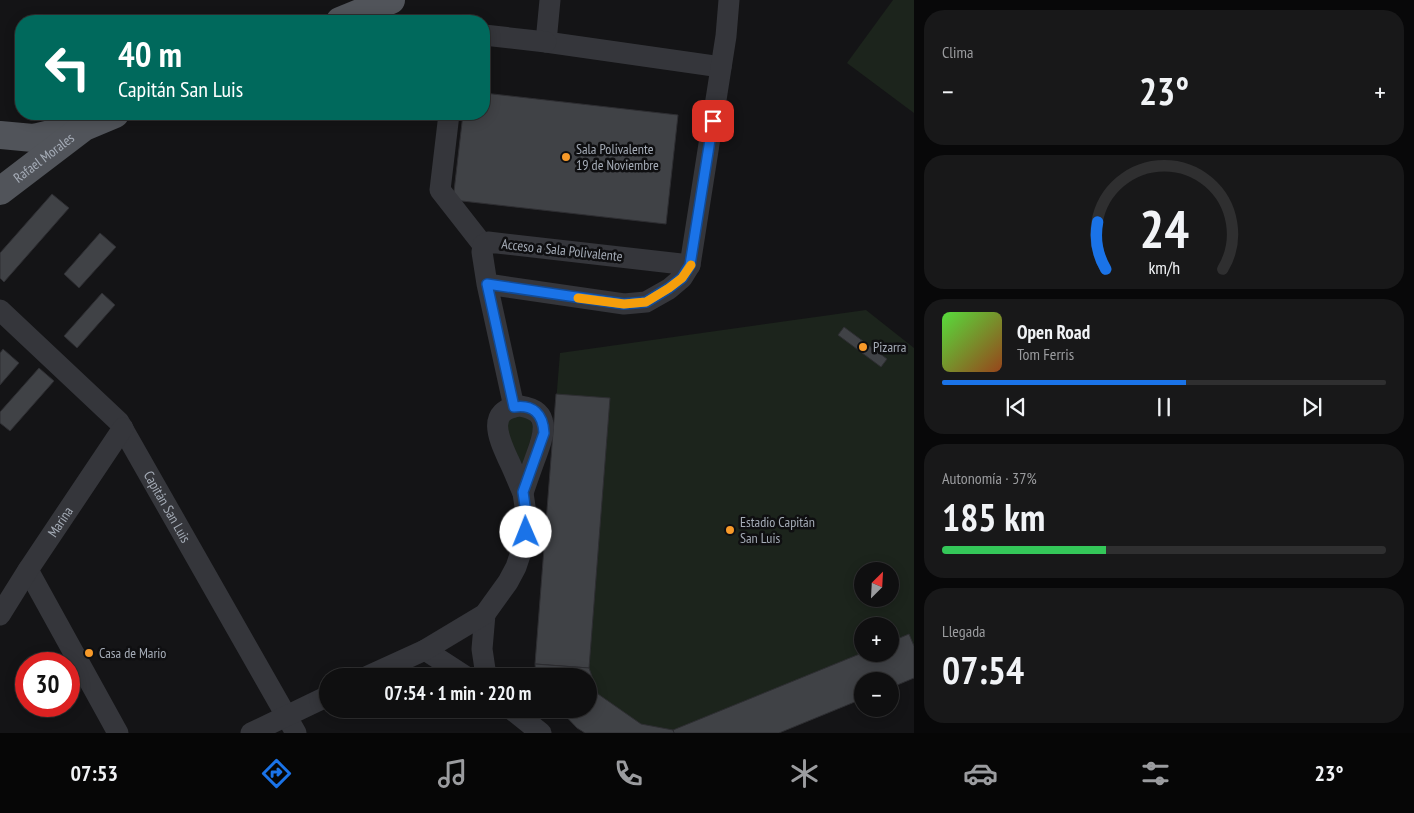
<!DOCTYPE html>
<html lang="es">
<meta charset="utf-8">
<style>
:root{--surface:#0f0f10;--page:#181819;--text:#f1f3f6;--muted:#9b9c9f;--line:#2f2f30;--accent:#1a73e8}
body{margin:0;font-family:"PT Sans Narrow",sans-serif;background:var(--page);color:var(--text);height:100vh;display:flex;flex-direction:column;font-size:19px;white-space:nowrap}
*{box-sizing:border-box;margin:0}
p{font-size:16px;color:var(--muted)}
.icon{flex:none;width:28px;height:28px;fill:none;stroke:currentColor;stroke-width:2;stroke-linecap:round;stroke-linejoin:round}
.map{position:relative;flex:1;overflow:hidden}
.drawer{display:flex;flex-direction:column;gap:10px;padding:10px;background:#080809;width:500px}
.drawer>*{flex:none}
.top-card{position:absolute;left:15px;top:15px;width:475px;height:105px;border-radius:20px;box-shadow:0 2px 12px #0003,0 0 0 1px var(--line);background:#00695c;color:#fff;overflow:hidden}
.needle{width:32px;rotate:24deg}
.fabs{position:absolute;left:854px;top:562px;display:grid;gap:10px}
.fabs a{display:grid;place-items:center;width:45px;height:45px;border-radius:50%;background:var(--surface);box-shadow:0 2px 12px #0003,0 0 0 1px var(--line);font-size:25px}
.speed{position:absolute;left:15px;top:652px;display:flex;gap:10px;font-size:25px;font-weight:700;text-align:center}
.speed>*{display:grid;place-content:center;width:65px;height:65px;border-radius:50%;background:var(--surface);box-shadow:0 2px 12px #0003,0 0 0 1px var(--line);line-height:1}
.speed .limit{border:8px solid #d22;background:#fff;color:#111}
.pin{position:absolute;display:grid;place-items:center;width:42px;height:42px;color:#fff;margin:-21px;border-radius:10px;box-shadow:0 2px 8px #0006}
.me{position:absolute;width:55px;margin:-28px;rotate:359deg;stroke-linejoin:round;filter:drop-shadow(0 0 4px #0008)}
.turn{display:flex;align-items:center;gap:18px;height:105px;padding:0 20px;font-size:22px}
.turn .icon{width:65px;height:65px;stroke-width:2.5}
.turn b{display:block;font-size:35px;line-height:42px}
.big{font-size:38px;font-weight:700;line-height:1.1}
.drawer .widget{flex:1;display:flex;flex-direction:column;justify-content:center;gap:8px;min-width:0;padding:0 18px;border-radius:20px;background:var(--page)}
.drawer .dial{align-items:center;gap:0}
.dial svg{height:130px;overflow:visible;fill:none;stroke:var(--line);stroke-width:7;stroke-linecap:round;text-anchor:middle}
.dial text{fill:var(--text);stroke:none}
.song{display:flex;align-items:center;gap:15px}
.cover{width:60px;height:60px;border-radius:8px;background:linear-gradient(135deg,hsl(110 70% 55%),hsl(20 70% 35%))}
.played{height:5px;border-radius:2px;background:linear-gradient(90deg,var(--accent) 55%,var(--line) 55%)}
.keys{display:flex;justify-content:space-around;direction:ltr}
.heat{display:flex;justify-content:space-between;align-items:center;font-size:28px;direction:ltr}
.charge{height:8px;border-radius:4px;background:linear-gradient(90deg,#34c759 37%,var(--line) 0)}
.trip{position:absolute;left:319px;top:668px;width:278px;height:50px;border-radius:25px;background:var(--surface);box-shadow:0 2px 12px #0003,0 0 0 1px var(--line);font-weight:700;line-height:50px;text-align:center}
.tab-bar{display:flex;height:80px;justify-content:space-around;align-items:center;background:#060606;color:var(--muted)}
.tab-bar .icon{width:35px;height:35px}
.tab-bar .active{color:var(--accent)}
.tab-bar b{font-size:22px;color:var(--text)}
main{display:flex;flex:1;min-height:0}
.map>svg:first-child{display:block}
.green{fill:#1c241c;fill-rule:evenodd}
.building{fill:#404246;stroke:#2e2e32}
.lines{fill:none;stroke-linecap:round;stroke-linejoin:round}
.minor{stroke:#35363b;stroke-width:21}
.major{stroke:#51545a;stroke-width:28}
.route-casing{stroke:#114b97;stroke-width:12}
.route{stroke:#1a73e8;stroke-width:9}
.slow{stroke:#f59e0b;stroke-width:9}
.poi-dot{fill:#f89a29;stroke:#0f0f11;stroke-width:2}
.labels{text-anchor:middle;stroke-width:5;stroke-linejoin:round;paint-order:stroke}
.poi-label{font-size:14px;fill:#a5acb7;stroke:#0f0f11;text-anchor:start}
.street-label{font-size:14px;fill:#a5acb7;stroke:#0f0f11}
</style>
<main>
<div class="map">
<svg width="914" height="733" viewBox="0 0 914 733">
<rect width="100%" height="100%" fill="#141416"/>
<g class="green">
<path d="M893,0h21v113l-67,-50z"/>
<path d="M866,310l48,38v330l-24,3h-28v18l-83,34h-194l-8,-5 -18,-19h29v-33h-52l-1,-12 25,-311zM862,571h28v28h-28zM862,626h28v28h-28z"/>
<path d="M527,415l7,12 -11,38 -17,-28 2,-19z"/>
</g>
<g class="building">
<path d="M484,93l194,22 -12,109 -213,-24 10,-86h21z"/>
<path d="M52,194l17,14 -65,74 -4,-4v-25z"/>
<path d="M100,233l16,14 -37,41 -15,-14z"/>
<path d="M102,293l13,12 -38,43 -13,-12z"/>
<path d="M844,327l43,32 -6,8 -43,-32z"/>
<path d="M3,349l16,14 -19,22v-32z"/>
<path d="M39,368l15,13 -44,50 -10,-8v-11z"/>
<path d="M556,394l54,4 -21,270 -54,-4z"/>
<path d="M909,634l5,12v32l-24,10v-7h-28v18l-83,34h-105l-1,-3 189,-77 28,1v-12z"/>
<path d="M535,664l54,4 9,26 43,30 32,6 1,3h-89l-8,-5 -18,-19h29v-33h-52z"/>
</g>
<g class="lines">
<g class="minor">
<path d="M550,0l-4,42 175,25"/>
<path d="M484,35l62,7"/>
<path d="M449,114l-9,76 43,55"/>
<path d="M690,265l36,-229 3,-36"/>
<path d="M487,284l137,20 22,-2 23,-13 13,-11 8,-13 -202,-23 -5,3 -1,7 5,32 27,123"/>
<path id="s1" d="M0,310l119,112 177,311"/>
<path d="M520,406c34,5 23,31 15,53 -4,11 -8,22 -12,34 -5,-11 -9,-22 -14,-32 -9,-20 -25,-51 11,-55z"/>
<path d="M28,570l90,163"/>
<path d="M485,614l-3,35 4,27"/>
<path id="s2" d="M0,615l28,-45 95,-142"/>
<path d="M425,650l40,26"/>
<path d="M368,676l57,-26 60,-36 23,-32 8,-15 8,-24 3,-23 -4,-27"/>
<path d="M511,709l30,24"/>
<path d="M251,733l77,-37"/>
</g>
<g class="major">
<path d="M340,21l51,-21"/>
<path d="M0,135l33,3 42,-10"/>
<path id="s3" d="M0,191l84,-64 31,-13"/>
</g>
</g>
<g class="lines">
<defs>
<path id="route" d="M526,532l1,-12 -4,-28 21,-59c-1,-19 -11,-29 -30,-26l-27,-123 137,20 22,-2 23,-14 13,-10 8,-13 23,-144"/>
</defs>
<use href="#route" class="route-casing"/>
<use href="#route" class="route"/>
<path class="slow" d="M578,298l46,6 22,-2 23,-14 13,-10 9,-13"/>
</g>
<g class="poi-dot">
<circle cx="566" cy="157" r="5"/>
<circle cx="863" cy="347" r="5"/>
<circle cx="730" cy="530" r="5"/>
<circle cx="89" cy="653" r="5"/>
</g>
<g class="labels">
<g class="poi-label">
<text x="576" y="154">Sala Polivalente<tspan x="576" dy="16">19 de Noviembre</tspan></text>
<text x="873" y="352">Pizarra</text>
<text x="740" y="527">Estadio Capitán<tspan x="740" dy="16">San Luis</tspan></text>
<text x="99" y="658">Casa de Mario</text>
</g>
<g class="street-label">
<text dy="5" stroke="none"><textPath href="#s3" startOffset="55">Rafael Morales</textPath></text>
<text transform="translate(562 250) rotate(6)" y="5">Acceso a Sala Polivalente</text>
<text dy="5" stroke="none"><textPath href="#s1" startOffset="261">Capitán San Luis</textPath></text>
<text dy="5" stroke="none"><textPath href="#s2" startOffset="111">Marina</textPath></text>
</g>
</g>
</svg>
<div class="fabs">
<a><svg class="needle" viewBox="-14 -14 28 28"><path d="M0-13l5 13h-10z" fill="#e53935"/><path d="M0 13l5-13h-10z" fill="#9b9c9f"/></svg></a>
<a>+</a>
<a>−</a>
</div>
<div class="speed"><div class="limit">30</div></div>
<div class="pin" style="left:713px;top:121px;background:#d93025"><svg class="icon" aria-label="arrive" viewBox="0 0 24 24"><path d="M6 21V4h12l-3 4 3 4H6"/></svg></div>
<svg class="me" style="left:526px;top:532px" viewBox="-20 -20 40 40"><circle r="19" fill="#fff"/><path d="M0-13L10 11 0 6-10 11z" fill="#1a73e8"/></svg>
<div class="trip">07:54 · 1 min · 220 m</div>
<div class="top-card">
<div class="turn"><svg class="icon" aria-label="left" viewBox="0 0 24 24"><path d="M17 20v-9H6M10 6l-5 5 5 5"/></svg><div><b>40 m</b>Capitán San Luis</div></div>
</div>
</div>
<section class="drawer">
<div class="widget"><p>Clima</p>
<div class="heat"><a>−</a><b class="big">23°</b><a>+</a></div>
</div>
<div class="widget dial"><svg viewBox="0 0 100 80">
<path d="M14 69A42 42 0 1 1 86 69"/>
<path d="M14 69A42 42 0 0 1 9 40" stroke="#1a73e8"/>
<text x="50" y="56" font-size="32" font-weight="700">24</text>
<text x="50" y="72" font-size="11">km/h</text>
</svg></div>
<div class="widget">
<div class="song"><i class="cover"></i><div><b>Open Road</b><p>Tom Ferris</p></div></div>
<div class="played"></div>
<div class="keys"><svg class="icon" aria-label="previous" viewBox="0 0 24 24"><path d="M18 5L8 12l10 7zM5 5v14"/></svg><svg class="icon" aria-label="pause" viewBox="0 0 24 24"><path d="M8 5v14M16 5v14"/></svg><svg class="icon" aria-label="next" viewBox="0 0 24 24"><path d="M6 5l10 7-10 7zM19 5v14"/></svg></div>
</div>
<div class="widget"><p>Autonomía · 37%</p><b class="big">185 km</b><div class="charge"></div></div>
<div class="widget"><p>Llegada</p><b class="big">07:54</b></div>
</section>
</main>
<nav class="tab-bar">
<b>07:53</b>
<svg class="icon active" aria-label="directions" viewBox="0 0 24 24"><path d="M12 3l9 9-9 9-9-9zM9 14v-3h6M13 9l2 2-2 2"/></svg>
<svg class="icon" aria-label="music" viewBox="0 0 24 24"><path d="M9 18V5l10-2v13"/><circle cx="6" cy="18" r="3"/><circle cx="16" cy="16" r="3"/></svg>
<svg class="icon" aria-label="phone" viewBox="0 0 24 24"><path d="M5 4h4l2 5-3 2q2 4 5 5l2-3 5 2v4C11 20 4 13 5 4z"/></svg>
<svg class="icon" aria-label="climate" viewBox="0 0 24 24"><path d="M12 3v18M4 7l16 10M4 17L20 7"/></svg>
<svg class="icon" aria-label="car" viewBox="0 0 24 24"><path d="M5 17H2v-5l4-1 3-4h7l3 4 3 1v5h-3M9 17h6M6 11h13"/><circle cx="7" cy="17" r="2"/><circle cx="17" cy="17" r="2"/></svg>
<svg class="icon" aria-label="filters" viewBox="0 0 24 24"><path d="M4 7h16M4 17h16"/><circle cx="9" cy="7" r="2"/><circle cx="15" cy="17" r="2"/></svg>
<b>23°</b>
</nav>
